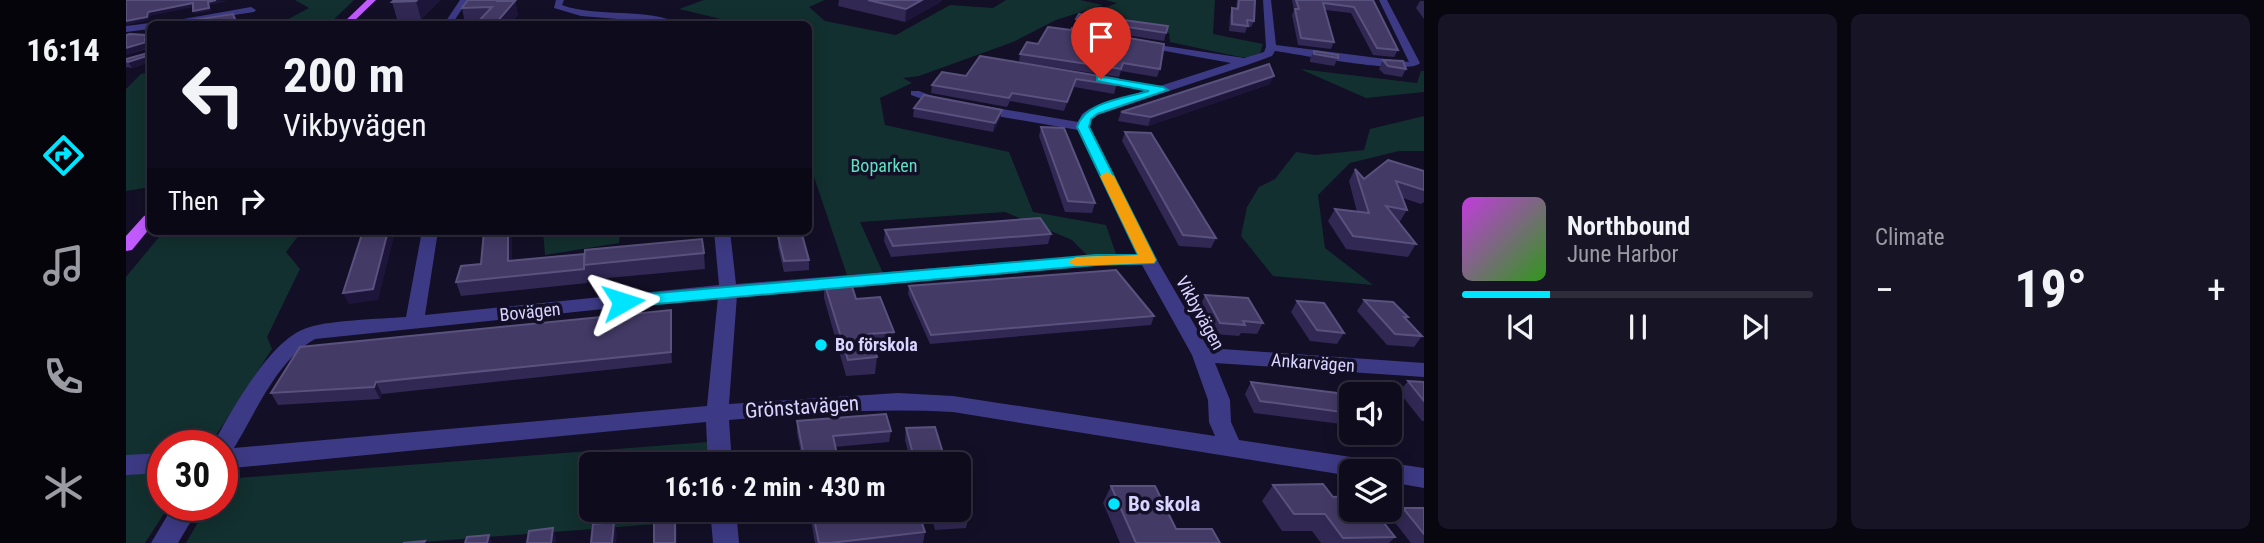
<!DOCTYPE html>
<meta charset="utf-8">
<style>
:root{--surface:#0e0b1c;--page:#171425;--text:#f1f3f6;--muted:#9b9ba3;--line:#2e2b3b;--accent:#00e5ff}
body{margin:0;font-family:"Roboto Condensed",sans-serif;background:var(--page);color:var(--text);height:100vh;display:flex;flex-direction:column;font-size:26px;white-space:nowrap}
*{box-sizing:border-box;margin:0}
p{font-size:23px;color:var(--muted)}
.icon{flex:none;width:38px;height:38px;fill:none;stroke:currentColor;stroke-width:2;stroke-linecap:round;stroke-linejoin:round}
.map{position:relative;flex:1;overflow:hidden}
.side{display:flex;flex-direction:column;gap:14px;padding:14px;background:#08060f;width:840px}
.side>*{flex:none}
.guide{position:absolute;left:21px;top:21px;width:665px;height:214px;border-radius:10px;box-shadow:0 4px 18px #0003,0 0 0 2px var(--line);background:#0e0b1c;color:var(--text);overflow:hidden}
.fabs{position:absolute;left:1213px;top:382px;display:grid;gap:14px}
.fabs a{display:grid;place-items:center;width:63px;height:63px;border-radius:10px;background:var(--surface);box-shadow:0 4px 18px #0003,0 0 0 2px var(--line);font-size:35px}
.speed{position:absolute;left:21px;top:430px;display:flex;gap:14px;font-size:35px;font-weight:700;text-align:center}
.speed>*{display:grid;place-content:center;width:91px;height:91px;border-radius:50%;background:var(--surface);box-shadow:0 4px 18px #0003,0 0 0 2px var(--line);line-height:1}
.speed .limit{border:10px solid #d22;background:#fff;color:#111}
.pin{position:absolute;display:grid;place-items:center;width:60px;height:60px;color:#fff;margin:-72px -30px;border-radius:50% 50% 50% 0;rotate:-45deg;box-shadow:0 0 7px #0007}
.pin .icon{rotate:45deg}
.me{position:absolute;width:77px;margin:-38px;rotate:84deg;stroke-linejoin:round;filter:drop-shadow(0 0 5px #0008)}
.turn{display:flex;align-items:center;gap:24px;height:147px;padding:0 21px;font-size:32px}
.turn .icon{width:91px;height:91px;stroke-width:2.5}
.turn b{display:block;font-size:49px;line-height:60px}
.then{display:flex;align-items:center;height:66px;padding:0 21px;background:#0003;gap:14px;font-size:26px}
.big{font-size:52px;font-weight:700;line-height:1.1}
.side .tile{flex:1;display:flex;flex-direction:column;justify-content:center;gap:10px;min-width:0;padding:0 24px;border-radius:10px;background:var(--page)}
.song{display:flex;align-items:center;gap:21px}
.cover{width:84px;height:84px;border-radius:10px;background:linear-gradient(135deg,hsl(290 70% 55%),hsl(110 70% 35%))}
.played{height:7px;border-radius:4px;background:linear-gradient(90deg,var(--accent) 25%,var(--line) 25%)}
.keys{display:flex;justify-content:space-around;direction:ltr}
.heat{display:flex;justify-content:space-between;align-items:center;font-size:38px;direction:ltr}
.side .tiles{flex:1;display:grid;gap:14px;grid-template-columns:repeat(2,1fr)}
.trip{position:absolute;left:453px;top:452px;width:392px;height:70px;border-radius:10px;background:var(--surface);box-shadow:0 4px 18px #0003,0 0 0 2px var(--line);font-weight:700;line-height:70px;text-align:center}
main{display:flex;flex:1;min-height:0}
.menu{display:flex;flex-direction:column;width:126px;justify-content:space-around;align-items:center;background:#06040b;color:var(--muted)}
.menu .icon{width:49px;height:49px}
.menu .on{color:var(--accent)}
.menu b{font-size:32px;color:var(--text)}
.map>svg:first-child{display:block}
.green{fill:#12302f}
.lines{fill:none;stroke-linecap:round;stroke-linejoin:round}
.minor{fill:#3d3a85;fill-rule:evenodd}
.major{fill:#c25bff;fill-rule:evenodd}
.wall{fill:#312854}
.shaded-wall{fill:#1d163a}
.building{fill:#433a66;stroke:#5a527e;stroke-width:2}
.route{fill:#00e5ff;stroke:#0095a6;stroke-width:2}
.slow{fill:#f59e0b}
.poi-dot{fill:#00e5ff;stroke:#130f26;stroke-width:2.5}
.labels{text-anchor:middle;stroke-width:7;stroke-linejoin:round;paint-order:stroke}
.park-label{font-size:18px;fill:#5fe0c0;stroke:#130f26}
.street-label{font-size:18px;fill:#d9d4ff;stroke:#130f26}
.poi-label{font-size:18px;font-weight:bold;fill:#d9d4ff;stroke:#130f26;text-anchor:start}
.near-street-label{font-size:21px;fill:#d9d4ff;stroke:#130f26}
.near-poi-label{font-size:21px;font-weight:bold;fill:#d9d4ff;stroke:#130f26;text-anchor:start}
</style>
<main>
<nav class="menu">
<b>16:14</b>
<svg class="icon on" aria-label="directions" viewBox="0 0 24 24"><path d="M12 3l9 9-9 9-9-9zM9 14v-3h6M13 9l2 2-2 2"/></svg>
<svg class="icon" aria-label="music" viewBox="0 0 24 24"><path d="M9 18V5l10-2v13"/><circle cx="6" cy="18" r="3"/><circle cx="16" cy="16" r="3"/></svg>
<svg class="icon" aria-label="phone" viewBox="0 0 24 24"><path d="M5 4h4l2 5-3 2q2 4 5 5l2-3 5 2v4C11 20 4 13 5 4z"/></svg>
<svg class="icon" aria-label="climate" viewBox="0 0 24 24"><path d="M12 3v18M4 7l16 10M4 17L20 7"/></svg>
</nav>
<div class="map">
<svg width="1298" height="543" viewBox="0 0 1298 543">
<rect width="100%" height="100%" fill="#130f26"/>
<g class="green">
<path d="M169,0h59l-25,24h-50l30,-16z"/>
<path d="M578,0h121l-16,7 16,14 71,14 54,-30 43,3 13,-8h74l23,5 -47,15 -43,22 -94,34 -16,2 9,5 -32,15 5,27 124,27 24,60 73,13 10,29 -29,1 -15,-15 -67,-28 -145,10 23,51 -36,2 -38,-113 -1,-138h-86l3,-4 -46,-11z"/>
<path d="M979,0h110l-2,34 50,10 -3,9 -12,4h-8l-70,-15 -1,-9 -89,-16 37,-14z"/>
<path d="M1174,69l117,14 4,-12h3v21l-58,6z"/>
<path d="M24,72v115l-24,4v-102l15,-15z"/>
<path d="M1298,116v35h-25l-49,12 -32,32 7,53 48,37 -100,-9 -32,-40 6,-29 12,-20 16,-8 21,-27 19,3 49,-5 6,-21z"/>
<path d="M38,231h138l-16,21 14,17 -33,68 5,12 -63,97h-46v60h6l-24,37h-19v-266z"/>
<path d="M417,231h77l-1,12 -74,12z"/>
<path d="M582,442v22h-116v45h116v11l-297,23h-225l21,-37h15l2,-27z"/>
</g>
<g class="lines">
<g class="minor">
<path d="M334,0h8l-16,24h-8z"/>
<path d="M430,0h8l-2,5c33,13 89,2 116,19l-97,-8 -27,-8z"/>
<path d="M1137,0h8l5,45 133,17 -30,-62h8l33,63c-10,13 -123,-9 -145,-12l-3,5 -22,8 -153,51 -5,4 -3,8 68,133 51,88 216,15v14l-209,-14 15,37 1,22 8,18 185,28v20l-34,-6v-11h-39v5l-398,-64c-75,-4 -149,1 -224,8l3,44h-24l-2,-42 -484,47v-23h-10c18,-33 56,-103 92,-117 21,-9 77,-10 102,-12l16,-86h16l-13,84 294,-30 -5,-54h16l6,53 360,-29h41l-59,-125 -99,-17 -6,-4 6,-4 99,17 4,-8 7,-5 58,-19 -57,-10v-4l70,10 71,-23 -88,-16 -4,-1v-4l105,16 20,-6 2,-5zM970,265h46l50,90 16,45 1,22 6,14 -262,-40 -55,-3 -169,11 8,-109zM592,297l-11,109 -473,42c22,-36 43,-88 81,-109z"/>
<path d="M125,7l5,3 -2,2 -79,12h-20z"/>
<path d="M24,23l4,1h-4v5l-24,3v-6z"/>
<path d="M785,91h8l32,12 -6,4 -34,-12z"/>
<path d="M37,453v20l-37,2v-20z"/>
<path d="M47,506h27l-22,37h-27z"/>
<path d="M584,509h26l3,34h-26z"/>
</g>
<g class="major">
<path d="M241,0h9l-25,24h-9z"/>
<path d="M24,214v14l-18,22 -6,1v-15l18,-20z"/>
</g>
</g>
<g class="wall">
<path d="M314,0l-19,19h-24l-5,-17z"/>
<path d="M342,0l47,1 3,14 -41,8h-12l-3,-15z"/>
<path d="M713,0h103v1l-37,21 -67,-16z"/>
<path d="M1111,0h18l-1,21 -3,6h-4l-2,6 -16,-2 1,-16 2,-7 4,1z"/>
<path d="M1166,0h81l25,50 -4,7 -21,-2 -22,-42 -26,-3 9,32 -3,7 -33,-4 -6,-30 2,-5z"/>
<path d="M1294,1h4v18l-8,-11z"/>
<path d="M950,19l90,14 -2,8 -89,-14z"/>
<path d="M23,40l1,2v20l-18,6 -5,-1 -1,1v-9l22,-6 1,-5 -23,7z"/>
<path d="M901,42l133,27 -3,8 -36,-6 -2,6 -100,-15 1,-8z"/>
<path d="M1188,51l24,7 -4,8 -24,-4v-3z"/>
<path d="M1257,60l23,9 -4,8 -18,-3 -5,-5z"/>
<path d="M840,76l152,3 -4,15 -40,-7 -10,24 -54,-10 -3,6 -76,-14 1,-8z"/>
<path d="M1144,84l-122,42 -30,-5 3,-9z"/>
<path d="M788,108l88,2 -2,9 -7,13 -80,-15z"/>
<path d="M915,127l54,76 -3,10 -27,-1 -26,-76z"/>
<path d="M999,132l91,106 -5,10 -32,-2 -57,-105z"/>
<path d="M1229,169l9,10 60,-8v31l-3,2 -18,-6 4,12 -8,13 17,21 -8,13 -62,-8 -18,-28 7,-12 22,3 -8,-31z"/>
<path d="M759,230l166,4 -3,10 -157,13 -7,-16z"/>
<path d="M358,231h28v30l192,-8 1,16 -118,11v3l-126,13 -5,-14 25,-18z"/>
<path d="M656,231h19l8,29v10l-25,2 -6,-25v-11h5z"/>
<path d="M698,282l32,17 38,33 -3,17 -16,1 2,7 -2,17 -29,2 -22,-78z"/>
<path d="M783,286l245,30 -3,9 -221,19 -22,-50z"/>
<path d="M1079,295l58,28 -6,11 -16,-1 -2,3 -25,-2 -14,-28z"/>
<path d="M1238,300l44,17 -2,3 16,16 -8,11 -27,-2 -30,-34z"/>
<path d="M1171,301l47,32 -7,11 -27,-3 -19,-29z"/>
<path d="M546,322v41l-290,31 -2,5 -102,6 -7,-12z"/>
<path d="M1282,381l16,1v39h-2l-23,-29z"/>
<path d="M1125,382l98,31 -8,11 -87,-11 -9,-19z"/>
<path d="M671,421l94,10 -2,11 -54,5 3,12 -1,5h-34l-6,-31z"/>
<path d="M780,428l37,25 -3,11h-29l-6,-24z"/>
<path d="M1147,485l60,12 62,40 -6,6h-68l-9,-12h-30l-20,-30z"/>
<path d="M985,486l65,43 44,14h-100l-17,-40z"/>
<path d="M1277,508h21v35h-13l-18,-23z"/>
<path d="M683,509h40l2,7 74,16 -2,11h-108z"/>
<path d="M804,509h29l10,7 -3,12 -31,2z"/>
</g>
<g class="shaded-wall">
<path d="M90,0l13,1 -19,4 1,6 -16,3 -2,-3 15,-9z"/>
<path d="M291,0h23l-19,19 -5,-18z"/>
<path d="M796,0h20v1l-37,21 1,-13z"/>
<path d="M389,1l3,14 -7,9h-16z"/>
<path d="M67,3l1,4 -44,9 -1,4 -23,5v-4l22,-9z"/>
<path d="M20,35l3,5v3l-3,-1 3,5 -23,8v-7l19,-8z"/>
<path d="M24,55v7l-18,6 -4,-6z"/>
<path d="M1148,76l-4,8 -122,42 3,-9z"/>
<path d="M950,79l-2,8 -10,24 3,-9z"/>
<path d="M876,110l-2,9 -7,13 2,-9z"/>
<path d="M262,231h12l-1,1 -4,1 -17,67 -29,4 -6,-11z"/>
<path d="M382,231h4v44l-4,-14z"/>
<path d="M545,310l1,12v41l-1,-11z"/>
<path d="M250,382l6,12 -2,5 -6,-12z"/>
<path d="M549,516l2,12v15h-2z"/>
<path d="M488,522l3,12 -1,9h-4z"/>
<path d="M427,528l3,12v3h-5z"/>
<path d="M363,535l3,8h-5z"/>
</g>
<g class="building">
<path d="M0,0h90l-8,2 1,6 -16,3v-8l-45,9 -1,5 -21,4z"/>
<path d="M268,0h23l-1,1 -24,1z"/>
<path d="M342,0h31l-1,1h17l-20,23h-19l16,-17 -30,1z"/>
<path d="M742,0h54l-16,9z"/>
<path d="M1113,0h16l-1,21 -7,-1 1,6 -16,-2v-16l6,1z"/>
<path d="M1170,0h77l25,50 -21,-2 -23,-41 -31,-4 11,39 -33,-4 -6,-29h4z"/>
<path d="M107,14l4,10h-43v-4z"/>
<path d="M953,14l89,12 -2,7 -90,-14z"/>
<path d="M922,27l23,3 1,-2 92,16 -4,25 -37,-6 -2,6 -101,-15 7,-12 11,2z"/>
<path d="M4,34l16,1 -1,5 5,2v13l-22,7 -2,-1v-2l22,-6 2,-9 -4,-2 -20,6v-13z"/>
<path d="M1188,51l24,4v3l-24,-4z"/>
<path d="M854,56l138,23 -1,6 -41,-6 -9,23 -55,-9 -3,5 -77,-13 10,-13 24,4z"/>
<path d="M1257,60l20,1 3,8 -18,-3z"/>
<path d="M1143,64l5,12 -123,41 -30,-5z"/>
<path d="M798,95l78,15 -7,13 -81,-15z"/>
<path d="M915,127l23,1 31,75 -27,-2z"/>
<path d="M999,132l26,1 65,105 -33,-3z"/>
<path d="M1262,160l36,11v19l-28,-9 11,29 -21,-4 30,38 -63,-8 -18,-27 34,4 -14,-44 9,10z"/>
<path d="M914,218l11,16 -158,12 -8,-16z"/>
<path d="M237,231h25l-15,58 -30,4z"/>
<path d="M358,231h24v30l76,-7v15l-128,13 5,-16 20,-2z"/>
<path d="M657,231h18l8,29 -25,1 -6,-25h6z"/>
<path d="M576,239l2,14 -120,12 1,-15z"/>
<path d="M990,270l38,46 -223,19 -22,-49z"/>
<path d="M724,280l6,19 24,-2 14,35 -25,2 8,23 -29,3 -24,-78z"/>
<path d="M1079,295l43,3 15,25 -20,-2 2,4 -25,-2z"/>
<path d="M1238,300l29,2 15,15h-4l18,19 -27,-2z"/>
<path d="M1171,301l27,2 20,30 -27,-3z"/>
<path d="M545,310v42l-295,30 -2,5 -103,6 29,-46z"/>
<path d="M1282,381l16,1v19z"/>
<path d="M1125,382l86,11 12,20 -89,-12z"/>
<path d="M760,414l5,17 -58,5 5,23 -33,3 -8,-41z"/>
<path d="M809,427l8,26 -30,1 -7,-26z"/>
<path d="M1197,484l10,13 18,-1v13h22l22,28 -52,1 -18,-24h-31l-21,-29z"/>
<path d="M985,486h44l21,43h36l8,14h-84z"/>
<path d="M833,487l10,29 -31,2 -3,-9h24z"/>
<path d="M1277,508h21v26z"/>
<path d="M686,509h37l2,7 66,-7 8,23 -95,11h-11z"/>
<path d="M549,516v27h-21v-25z"/>
<path d="M488,522l-2,21h-21l2,-19z"/>
<path d="M427,528l-2,15h-24l2,-12z"/>
<path d="M363,535l-2,8h-22l2,-6z"/>
<path d="M299,541l-1,2h-21z"/>
</g>
<path class="route" d="M971,76l66,11 5,3 -71,24 -6,5 -2,8 67,133 -2,3 -58,2 -473,42 -8,-5 8,-6 473,-41h42l-61,-128c8,-26 50,-29 72,-36l-52,-10z"/>
<path class="slow" d="M981,172l7,4 42,84 -2,3 -78,3 -8,-4 8,-5 62,-2 -38,-79z"/>
<g class="poi-dot">
<circle cx="695" cy="345" r="7"/>
<circle cx="988" cy="504" r="7"/>
</g>
<g class="labels">
<g class="park-label">
<text x="758" y="172">Boparken</text>
</g>
<g class="street-label">
<text transform="translate(404 312) rotate(-6)" y="6">Bovägen</text>
<text transform="translate(1074 313) rotate(61)" y="6">Vikbyvägen</text>
<text transform="translate(1187 363) rotate(4)" y="6">Ankarvägen</text>
</g>
<g class="poi-label">
<text x="709" y="351">Bo förskola</text>
</g>
<g class="near-street-label">
<text transform="translate(676 407) rotate(-4)" y="7">Grönstavägen</text>
</g>
<g class="near-poi-label">
<text x="1002" y="511">Bo skola</text>
</g>
</g>
</svg>
<div class="fabs">
<a><svg class="icon" aria-label="sound" viewBox="0 0 24 24"><path d="M4 9h4l5-4v14l-5-4H4zM17 9q2 3 0 6"/></svg></a>
<a><svg class="icon" aria-label="layers" viewBox="0 0 24 24"><path d="M12 4l9 5-9 5-9-5zM3 14l9 5 9-5"/></svg></a>
</div>
<div class="speed"><div class="limit">30</div></div>
<div class="pin" style="left:975px;top:79px;background:#d93025"><svg class="icon" aria-label="arrive" viewBox="0 0 24 24"><path d="M6 21V4h12l-3 4 3 4H6"/></svg></div>
<svg class="me" style="left:497px;top:302px" viewBox="-20 -20 40 40"><path d="M0-17L14 15 0 8-14 15z" fill="#00e5ff" stroke="#fff" stroke-width="4"/></svg>
<div class="trip">16:16 · 2 min · 430 m</div>
<div class="guide">
<div class="turn"><svg class="icon" aria-label="left" viewBox="0 0 24 24"><path d="M17 20v-9H6M10 6l-5 5 5 5"/></svg><div><b>200 m</b>Vikbyvägen</div></div>
<div class="then">Then<svg class="icon" aria-label="right" viewBox="0 0 24 24"><path d="M7 20v-9h11M14 6l5 5-5 5"/></svg></div>
</div>
</div>
<section class="side">
<div class="tiles">
<div class="tile">
<div class="song"><i class="cover"></i><div><b>Northbound</b><p>June Harbor</p></div></div>
<div class="played"></div>
<div class="keys"><svg class="icon" aria-label="previous" viewBox="0 0 24 24"><path d="M18 5L8 12l10 7zM5 5v14"/></svg><svg class="icon" aria-label="pause" viewBox="0 0 24 24"><path d="M8 5v14M16 5v14"/></svg><svg class="icon" aria-label="next" viewBox="0 0 24 24"><path d="M6 5l10 7-10 7zM19 5v14"/></svg></div>
</div>
<div class="tile"><p>Climate</p>
<div class="heat"><a>−</a><b class="big">19°</b><a>+</a></div>
</div>
</div>
</section>
</main>
